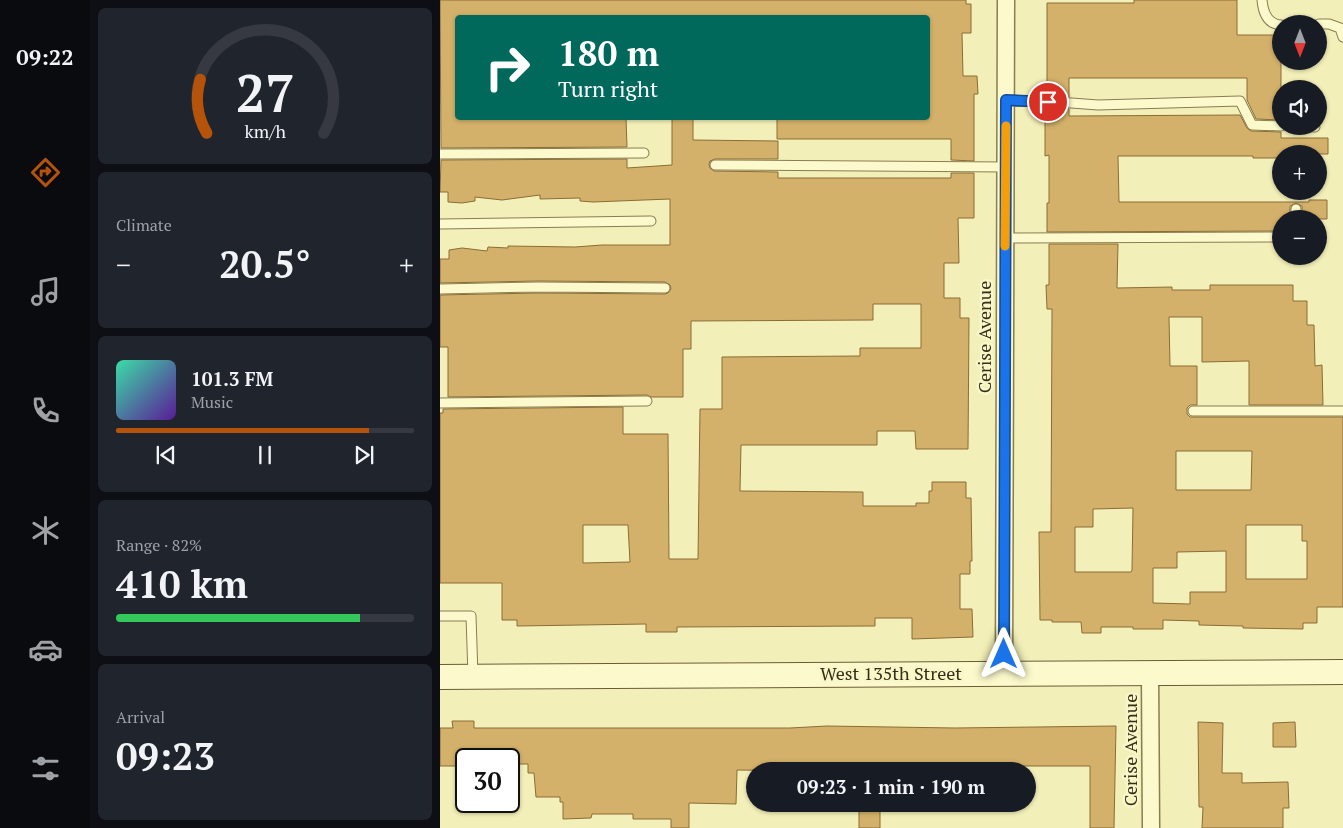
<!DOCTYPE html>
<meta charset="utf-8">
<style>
:root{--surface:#171b24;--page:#20242c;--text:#f1f3f6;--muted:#9ea1a6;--line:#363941;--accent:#b45309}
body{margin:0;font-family:"PT Serif",serif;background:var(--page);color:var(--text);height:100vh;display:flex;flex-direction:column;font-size:19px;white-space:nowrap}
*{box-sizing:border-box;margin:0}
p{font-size:16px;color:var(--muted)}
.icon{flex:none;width:28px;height:28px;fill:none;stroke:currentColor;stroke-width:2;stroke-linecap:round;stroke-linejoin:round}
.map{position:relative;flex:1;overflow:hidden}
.sheet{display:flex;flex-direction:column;gap:8px;padding:8px;background:#0d0f14;width:350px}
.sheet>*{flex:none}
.top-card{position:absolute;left:15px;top:15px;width:475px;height:105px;border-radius:5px;box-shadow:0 1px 4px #0004;background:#00695c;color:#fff;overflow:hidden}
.needle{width:32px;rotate:180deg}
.tools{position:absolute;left:832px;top:15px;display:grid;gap:10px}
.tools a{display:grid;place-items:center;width:55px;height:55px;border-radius:50%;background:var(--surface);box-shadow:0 1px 4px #0004;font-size:25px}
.speed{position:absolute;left:15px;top:748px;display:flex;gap:10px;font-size:25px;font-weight:700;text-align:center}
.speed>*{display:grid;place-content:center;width:65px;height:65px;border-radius:50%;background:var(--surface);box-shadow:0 1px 4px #0004;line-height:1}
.speed .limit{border:2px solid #111;border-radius:8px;background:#fff;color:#111}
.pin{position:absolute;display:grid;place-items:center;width:42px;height:42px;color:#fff;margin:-21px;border:2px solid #fff;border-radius:50%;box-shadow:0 1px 5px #0007}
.me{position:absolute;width:55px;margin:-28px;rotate:0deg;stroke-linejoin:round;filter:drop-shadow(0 0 4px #0008)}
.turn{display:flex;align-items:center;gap:18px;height:105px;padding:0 20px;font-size:22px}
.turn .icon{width:65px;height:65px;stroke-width:2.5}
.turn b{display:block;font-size:35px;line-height:42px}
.big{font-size:38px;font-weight:600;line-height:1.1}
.sheet .widget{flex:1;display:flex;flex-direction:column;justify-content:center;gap:8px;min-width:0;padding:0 18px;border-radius:8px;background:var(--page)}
.sheet .dial{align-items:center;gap:0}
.dial svg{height:130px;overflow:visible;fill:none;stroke:var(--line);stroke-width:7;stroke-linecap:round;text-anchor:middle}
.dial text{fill:var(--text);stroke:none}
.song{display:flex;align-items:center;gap:15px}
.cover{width:60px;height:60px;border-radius:8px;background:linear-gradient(135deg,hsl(160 70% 55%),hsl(270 70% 35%))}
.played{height:5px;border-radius:2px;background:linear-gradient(90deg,var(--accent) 85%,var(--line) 85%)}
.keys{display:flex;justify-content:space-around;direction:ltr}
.heat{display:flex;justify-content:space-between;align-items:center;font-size:28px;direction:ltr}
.charge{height:8px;border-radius:4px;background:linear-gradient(90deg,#34c759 82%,var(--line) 0)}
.trip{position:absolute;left:306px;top:762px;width:290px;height:50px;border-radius:25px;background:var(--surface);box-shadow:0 1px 4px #0004;font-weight:600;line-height:50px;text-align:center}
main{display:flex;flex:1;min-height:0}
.menu{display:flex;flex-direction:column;width:90px;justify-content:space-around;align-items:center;background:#090b0e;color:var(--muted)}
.menu .icon{width:35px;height:35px}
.menu .selected{color:var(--accent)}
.menu b{font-size:22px;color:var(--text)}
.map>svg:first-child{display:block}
.building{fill:#d4b16a;stroke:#8a6d36;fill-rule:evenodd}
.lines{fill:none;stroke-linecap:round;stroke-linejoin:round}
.lane-casing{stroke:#897d52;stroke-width:11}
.street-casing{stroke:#897d52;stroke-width:19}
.secondary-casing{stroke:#6a5d36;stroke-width:26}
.lane{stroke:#fcfacc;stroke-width:9}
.street{stroke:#fcfacc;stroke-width:16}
.secondary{stroke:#fcfacc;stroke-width:24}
.route-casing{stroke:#114b97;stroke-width:12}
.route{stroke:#1a73e8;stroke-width:9}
.slow{stroke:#f59e0b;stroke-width:9}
.labels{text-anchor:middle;stroke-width:5;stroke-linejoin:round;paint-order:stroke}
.street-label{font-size:18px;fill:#362e19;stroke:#f9f7c8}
</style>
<main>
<nav class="menu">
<b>09:22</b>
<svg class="icon selected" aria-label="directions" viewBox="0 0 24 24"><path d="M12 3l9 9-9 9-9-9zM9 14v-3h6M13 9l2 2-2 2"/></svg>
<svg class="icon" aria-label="music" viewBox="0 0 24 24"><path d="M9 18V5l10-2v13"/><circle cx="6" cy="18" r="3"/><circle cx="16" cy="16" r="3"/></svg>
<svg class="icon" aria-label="phone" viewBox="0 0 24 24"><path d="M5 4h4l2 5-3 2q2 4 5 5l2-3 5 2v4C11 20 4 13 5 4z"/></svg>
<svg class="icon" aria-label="climate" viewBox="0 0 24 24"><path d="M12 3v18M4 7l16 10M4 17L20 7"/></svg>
<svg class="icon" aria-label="car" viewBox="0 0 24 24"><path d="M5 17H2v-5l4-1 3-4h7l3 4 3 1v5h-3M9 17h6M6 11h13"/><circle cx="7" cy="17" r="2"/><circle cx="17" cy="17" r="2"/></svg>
<svg class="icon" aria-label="filters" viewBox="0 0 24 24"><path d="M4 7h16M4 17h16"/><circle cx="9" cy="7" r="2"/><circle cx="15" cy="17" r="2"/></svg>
</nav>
<section class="sheet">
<div class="widget dial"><svg viewBox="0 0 100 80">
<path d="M14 69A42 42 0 1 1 86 69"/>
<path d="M14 69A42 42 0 0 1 10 36" stroke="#b45309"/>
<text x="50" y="56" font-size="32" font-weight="700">27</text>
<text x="50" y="72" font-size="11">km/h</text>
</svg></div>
<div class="widget"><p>Climate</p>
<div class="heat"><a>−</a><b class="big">20.5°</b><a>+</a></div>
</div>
<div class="widget">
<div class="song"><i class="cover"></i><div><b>101.3 FM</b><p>Music</p></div></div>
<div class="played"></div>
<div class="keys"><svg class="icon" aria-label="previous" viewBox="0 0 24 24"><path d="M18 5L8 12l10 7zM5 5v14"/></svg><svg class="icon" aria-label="pause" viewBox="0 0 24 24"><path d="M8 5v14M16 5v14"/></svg><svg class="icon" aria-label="next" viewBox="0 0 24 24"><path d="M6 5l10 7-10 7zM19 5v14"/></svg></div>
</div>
<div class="widget"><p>Range · 82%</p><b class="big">410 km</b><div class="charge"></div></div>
<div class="widget"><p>Arrival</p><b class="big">09:23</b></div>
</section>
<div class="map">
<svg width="903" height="828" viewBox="0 0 903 828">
<rect width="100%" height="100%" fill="#f2efb8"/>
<g class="building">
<path d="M0,0h526v4h5v29h-9l1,43h14l1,18h-4v67l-23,-1v-21h-174v-21h151v-100h-470v100h168l1,29 -186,1z"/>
<path d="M694,0h103v35h44v85l-25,-1 -9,-19v-22h-178v19l-11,-1 -5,2 -6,-2v-93h87z"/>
<path d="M614,106l4,2 11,1v7l171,-1 7,13 4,3 30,1v6h47v16h-47v4h-28v-2h-135l1,46h190v-2h18v19h-25v-13l-6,-3 -6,3v13h-9v12l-234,1v-29h2v-48l-4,1v-48z"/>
<path d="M232,118h21v22l85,1v18h-63l-5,2 -1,3 1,4 4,3 64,1v6h173v-5h23v45h-16l1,45h-15v35h16v20h9l-1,131h-52l-1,-18h-38v14h-136l-1,46 123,1v14h53v-3h13v-12h3v-9h34v16h5l1,63h-2v13h-10v35h12l1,28 -61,2v-21h-37v8l-198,1v5h-31v-8l-129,2v-6h-15v-37h-62v-170h3v-4l180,-2v27h45l1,125h29l2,-150h22v-52l138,-1v-8h61v-44h-48v16l-182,1v28h-8v48h-32l-4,-2 -199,2v-50h-8v-52l98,-2 127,1 3,-1 3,-4 -1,-4 -5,-3 -127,-1 -98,2v-24h9v-9l13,-2 25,3 1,-4 20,1v-2l67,1 27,-2h68v-46l-77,3 -13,-1v-3l-40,1v-4l-38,5 -27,-3v4l-13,2 -14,-1v-10h-8l1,-32 186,-1v9l45,-3zM143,525h45l2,37 -47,1z"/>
<path d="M609,244h69l-1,44 55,-1v3h38v-5h83v16h14v24h7l1,41 7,-1 1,40h-74v-44l-47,1v-45h-33l1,49h27v39h-7l-3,3v6l3,3h153v190h-26v16h-14v6l-60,-1v-2l-44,-1v-4l-36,-1v9h-30v-2h-32v6h-19l-1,-11h-29v-2h-12l-1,-88h12l1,-223h-5l-1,-24h3zM736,451h76l-1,39h-75zM693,508l-1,62 -1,2h-56v-45h18v-18zM806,525h56v16h5v38h-61zM786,551v41h-36v12l-37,-1v-35h24v-16z"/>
<path d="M12,721h22v7h316l37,-2 128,2 161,-2 -2,102h-24v-62h-80v5h-127v-3h-43v-3h-32v2h-3v4l-68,-1 -1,34 -47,-1v25h-18v-9h-38v-5h-41l-1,4 -28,1v-17h-3v-5h-24l-2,-24h-6v-9h-17v-5h-45v7h-26v-38h13z"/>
<path d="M758,722l25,1 -1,50h20v10l46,-1 1,26h-6v20h-81l1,-21h-4z"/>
<path d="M855,722l1,25h-23v-24z"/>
<rect x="419" y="804" width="21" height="24"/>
</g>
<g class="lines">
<defs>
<g id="lane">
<path d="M822,0c1,12 5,24 19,25"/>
<path d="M879,24h10l11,4 3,9"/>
<path d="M566,101l43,1"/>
<path d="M618,102l40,3 142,-4 12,24 29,1"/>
<path d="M850,126l25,1"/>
<path d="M0,154l204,-1"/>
<path d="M275,165l290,2"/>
<path d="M856,219v-10"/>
<path d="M0,224l211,-3"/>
<path d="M565,238l276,-1"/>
<path d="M0,289l98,-2 127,1"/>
<path d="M0,403l207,-2"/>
<path d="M753,411h150"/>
<path d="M0,616h31l2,60"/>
</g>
<g id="street">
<path d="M710,672l1,156"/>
<path d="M564,673l2,-673"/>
</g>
<path id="secondary" d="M0,677l903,-5"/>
</defs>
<use href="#lane" class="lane-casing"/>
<use href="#street" class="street-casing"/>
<use href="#secondary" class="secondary-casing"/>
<use href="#lane" class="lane"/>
<use href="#street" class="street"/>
<use href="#secondary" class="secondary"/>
</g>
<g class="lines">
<defs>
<path id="route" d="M564,654l2,-554 42,2"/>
</defs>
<use href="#route" class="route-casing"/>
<use href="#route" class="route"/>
<path class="slow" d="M565,246l1,-120"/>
</g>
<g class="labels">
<g class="street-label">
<text transform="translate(545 337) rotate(-90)" y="6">Cerise Avenue</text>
<text x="451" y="680">West 135th Street</text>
<text transform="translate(691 750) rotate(-90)" y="6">Cerise Avenue</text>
</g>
</g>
</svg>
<div class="tools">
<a><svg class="needle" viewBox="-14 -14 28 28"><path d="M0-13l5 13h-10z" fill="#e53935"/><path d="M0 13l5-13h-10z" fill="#9ea1a6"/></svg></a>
<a><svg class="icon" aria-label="sound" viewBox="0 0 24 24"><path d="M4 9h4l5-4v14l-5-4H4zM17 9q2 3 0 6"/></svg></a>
<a>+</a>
<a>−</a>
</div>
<div class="speed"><div class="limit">30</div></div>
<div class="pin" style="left:608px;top:102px;background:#d93025"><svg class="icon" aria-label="arrive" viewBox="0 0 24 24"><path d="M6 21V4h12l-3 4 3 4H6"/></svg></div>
<svg class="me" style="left:564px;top:654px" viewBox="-20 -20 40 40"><path d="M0-17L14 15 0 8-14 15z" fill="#1a73e8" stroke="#fff" stroke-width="4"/></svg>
<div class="trip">09:23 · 1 min · 190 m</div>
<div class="top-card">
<div class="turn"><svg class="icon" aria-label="right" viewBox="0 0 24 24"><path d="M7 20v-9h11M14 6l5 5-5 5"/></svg><div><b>180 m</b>Turn right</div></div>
</div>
</div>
</main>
